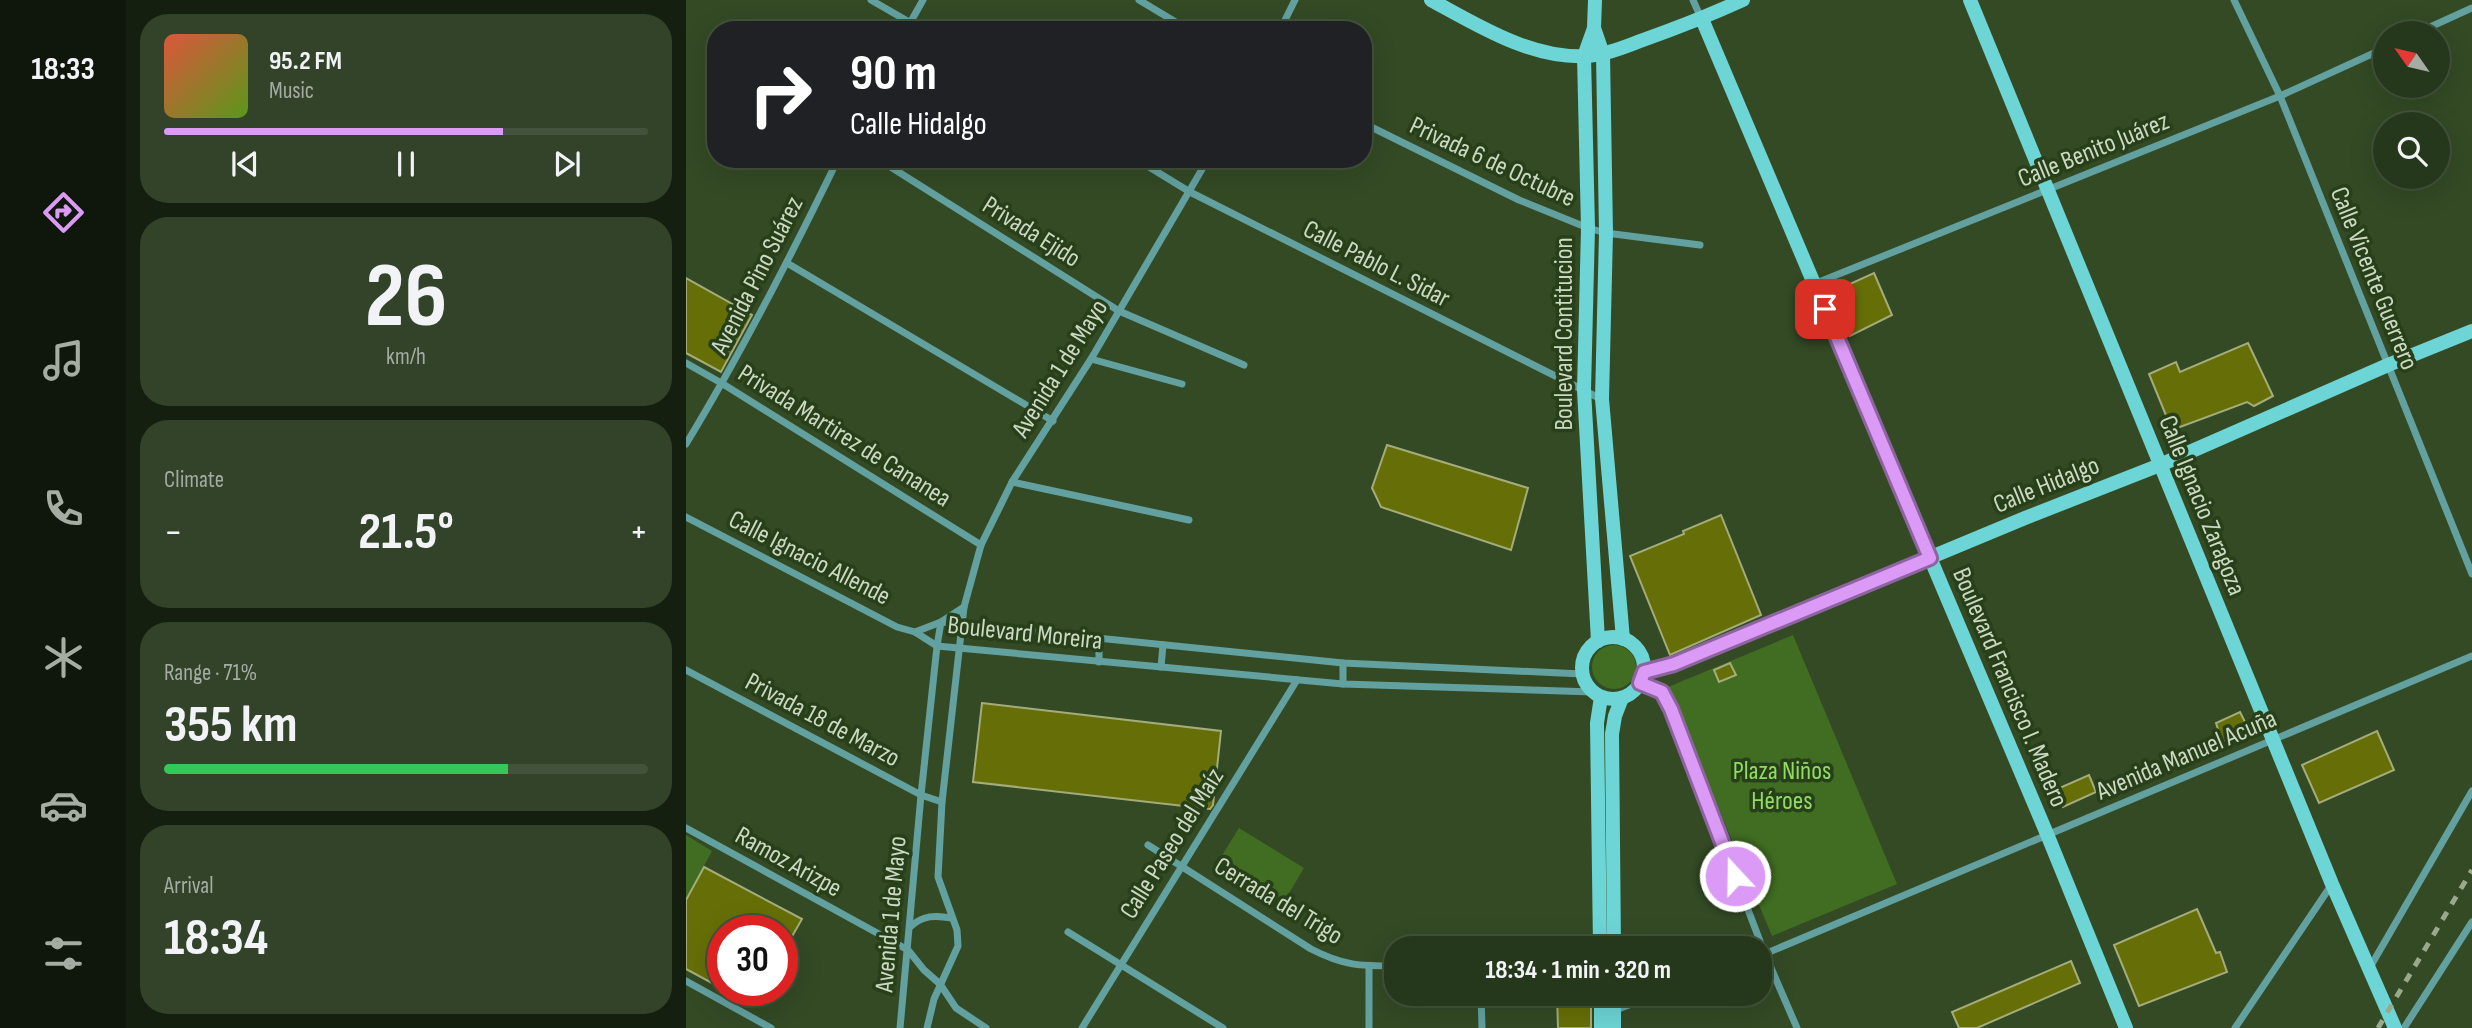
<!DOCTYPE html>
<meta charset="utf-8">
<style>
:root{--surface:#26381c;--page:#324329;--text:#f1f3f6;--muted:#a4aca3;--line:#42523b;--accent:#da9af6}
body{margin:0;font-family:"Sofia Sans Condensed",sans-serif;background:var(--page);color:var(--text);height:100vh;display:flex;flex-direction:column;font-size:26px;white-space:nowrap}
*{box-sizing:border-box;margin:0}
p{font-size:23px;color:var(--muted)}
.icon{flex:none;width:38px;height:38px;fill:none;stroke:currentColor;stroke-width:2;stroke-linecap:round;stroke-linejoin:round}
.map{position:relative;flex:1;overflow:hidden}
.sheet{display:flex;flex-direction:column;gap:14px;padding:14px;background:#151f0f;width:560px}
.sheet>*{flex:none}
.guide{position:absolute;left:21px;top:21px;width:665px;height:147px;border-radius:28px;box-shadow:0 7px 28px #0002,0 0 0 2px var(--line);background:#202124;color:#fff;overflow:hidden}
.needle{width:46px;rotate:304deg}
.fabs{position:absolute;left:1687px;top:21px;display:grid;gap:14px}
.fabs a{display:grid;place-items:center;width:77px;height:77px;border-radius:50%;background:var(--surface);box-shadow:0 7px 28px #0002,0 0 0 2px var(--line);font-size:35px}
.speed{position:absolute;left:21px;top:915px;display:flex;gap:14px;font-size:35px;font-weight:700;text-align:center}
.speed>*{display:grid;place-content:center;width:91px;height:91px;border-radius:50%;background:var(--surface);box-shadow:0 7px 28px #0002,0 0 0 2px var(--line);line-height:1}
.speed .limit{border:10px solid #d22;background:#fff;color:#111}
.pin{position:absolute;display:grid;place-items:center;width:60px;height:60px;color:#fff;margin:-30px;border-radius:14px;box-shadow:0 4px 10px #0006}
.me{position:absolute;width:77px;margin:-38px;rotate:339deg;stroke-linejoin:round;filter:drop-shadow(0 0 5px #0008)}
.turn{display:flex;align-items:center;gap:24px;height:147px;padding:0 28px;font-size:32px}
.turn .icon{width:91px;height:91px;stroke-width:2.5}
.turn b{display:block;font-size:49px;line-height:60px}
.big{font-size:52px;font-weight:700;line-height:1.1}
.sheet .widget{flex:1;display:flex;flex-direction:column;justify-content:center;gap:10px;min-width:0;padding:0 24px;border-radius:28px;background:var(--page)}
.sheet .dial{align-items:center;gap:0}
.dial b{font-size:91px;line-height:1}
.song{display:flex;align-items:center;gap:21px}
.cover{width:84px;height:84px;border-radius:10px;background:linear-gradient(135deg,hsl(10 70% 55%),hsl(90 70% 35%))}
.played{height:7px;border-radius:4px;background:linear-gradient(90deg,var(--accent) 70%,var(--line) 70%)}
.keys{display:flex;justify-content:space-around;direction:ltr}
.heat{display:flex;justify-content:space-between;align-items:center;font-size:38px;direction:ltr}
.charge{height:10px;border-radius:5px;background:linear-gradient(90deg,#34c759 71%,var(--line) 0)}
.trip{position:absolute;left:698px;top:936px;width:388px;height:70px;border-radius:28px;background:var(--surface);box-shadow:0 7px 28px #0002,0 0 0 2px var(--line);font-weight:700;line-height:70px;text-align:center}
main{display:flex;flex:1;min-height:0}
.dock{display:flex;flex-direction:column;width:126px;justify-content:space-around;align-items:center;background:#0f160b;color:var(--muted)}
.dock .icon{width:49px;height:49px}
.dock .on{color:var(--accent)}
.dock b{font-size:32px;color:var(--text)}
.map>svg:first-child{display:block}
.green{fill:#406d21}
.building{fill:#666f07;stroke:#a5ac7c;stroke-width:2}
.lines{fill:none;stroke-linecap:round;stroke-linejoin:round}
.street{stroke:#63a1a0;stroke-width:7}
.secondary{stroke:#6dd5d5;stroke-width:14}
.rail{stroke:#98a98e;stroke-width:5;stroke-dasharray:9 9;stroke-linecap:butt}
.route-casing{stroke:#8e64a0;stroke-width:18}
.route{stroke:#da9af6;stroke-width:12}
.labels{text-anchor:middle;stroke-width:7;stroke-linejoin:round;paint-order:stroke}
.street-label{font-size:26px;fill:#cbd9c3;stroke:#28401a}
.park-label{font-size:26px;fill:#91dc62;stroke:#28401a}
</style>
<main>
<nav class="dock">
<b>18:33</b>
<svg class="icon on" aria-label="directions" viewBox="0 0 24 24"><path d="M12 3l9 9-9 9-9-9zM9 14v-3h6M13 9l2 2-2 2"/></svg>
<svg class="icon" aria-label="music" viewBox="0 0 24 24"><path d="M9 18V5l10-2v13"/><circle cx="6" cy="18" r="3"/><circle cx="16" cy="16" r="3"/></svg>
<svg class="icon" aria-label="phone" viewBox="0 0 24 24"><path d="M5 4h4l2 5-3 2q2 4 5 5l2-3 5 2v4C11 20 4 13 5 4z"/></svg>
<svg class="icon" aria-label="climate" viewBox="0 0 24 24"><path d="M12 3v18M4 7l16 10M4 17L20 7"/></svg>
<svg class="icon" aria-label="car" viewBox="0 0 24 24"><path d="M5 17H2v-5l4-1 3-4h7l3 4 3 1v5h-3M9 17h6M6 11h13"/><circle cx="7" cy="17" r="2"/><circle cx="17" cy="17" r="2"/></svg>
<svg class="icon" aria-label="filters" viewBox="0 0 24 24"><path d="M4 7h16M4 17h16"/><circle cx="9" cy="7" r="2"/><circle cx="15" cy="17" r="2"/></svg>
</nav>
<section class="sheet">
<div class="widget">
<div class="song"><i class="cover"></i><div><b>95.2 FM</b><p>Music</p></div></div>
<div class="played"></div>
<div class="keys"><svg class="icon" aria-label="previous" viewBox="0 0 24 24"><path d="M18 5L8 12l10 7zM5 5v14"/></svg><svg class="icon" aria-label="pause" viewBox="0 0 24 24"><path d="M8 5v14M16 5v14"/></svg><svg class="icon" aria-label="next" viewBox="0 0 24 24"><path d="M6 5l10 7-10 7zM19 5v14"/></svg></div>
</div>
<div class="widget dial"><b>26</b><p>km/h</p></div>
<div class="widget"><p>Climate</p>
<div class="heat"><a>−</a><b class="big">21.5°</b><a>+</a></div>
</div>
<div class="widget"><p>Range · 71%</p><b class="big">355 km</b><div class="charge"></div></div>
<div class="widget"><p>Arrival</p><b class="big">18:34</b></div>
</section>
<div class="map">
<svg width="1786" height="1028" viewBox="0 0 1786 1028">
<rect width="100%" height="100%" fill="#334a25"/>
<g class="green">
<path d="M1107,635l104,249 -125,52 -104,-249z"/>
<circle cx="928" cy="667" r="22"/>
<path d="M553,828l65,40 -22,37 -66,-40z"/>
<path d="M0,835l26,16 -26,49z"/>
</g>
<g class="building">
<path d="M1188,273l18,42 -42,21 -20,-43z"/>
<path d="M0,278l66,37 -31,57 -35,-19z"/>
<path d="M1562,343l25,53 -19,10 -7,-4 -75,28 -23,-56 27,-12 4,10z"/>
<path d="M701,445l141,43 -17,62 -130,-43 -9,-19z"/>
<path d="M1035,515l40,100 -91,40 -40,-99 54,-22 -1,-3z"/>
<path d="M1044,663l6,12 -17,7 -5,-12z"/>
<path d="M296,703l239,28 -8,74 -3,4 -237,-27z"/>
<path d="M1554,712l6,12 -4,9 -20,9 -6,-19z"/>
<path d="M1691,731l17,39 -75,33 -17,-38z"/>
<path d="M1403,775l7,17 -33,15 -8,-17z"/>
<path d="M18,867l98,52 -20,35v-23h-59v58l-37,-20v-69z"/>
<path d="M1511,909l19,44 4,-1 7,20 -88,34 -25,-61z"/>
<path d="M1385,961l9,22 -103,45h-18l-7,-16z"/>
<path d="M871,995h34v33h-33z"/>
</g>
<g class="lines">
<g class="street">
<path d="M185,0l52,30"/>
<path d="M453,0l50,30"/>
<path d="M1007,0l8,18"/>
<path d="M1548,0l46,96 192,478"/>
<path d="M220,30l17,-30"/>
<path d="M594,30l15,-30"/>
<path d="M1731,33l55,-25"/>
<path d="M677,123l156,77 69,28 18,5 94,12"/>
<path d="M192,159l241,152 125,54"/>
<path d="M450,159l54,33 411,207"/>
<path d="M101,263l266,158"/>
<path d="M1128,284l466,-188 105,-48"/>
<path d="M405,359l91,25"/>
<path d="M0,363l37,21 258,161"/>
<path d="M0,444c56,-92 105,-188 152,-285"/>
<path d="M326,482l177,38"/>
<path d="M0,517l211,110 18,5 22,14 406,38 250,8"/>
<path d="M229,632l26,-10 402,41 239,11"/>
<path d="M413,662v-24"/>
<path d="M657,663v21"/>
<path d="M475,667l2,-22"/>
<path d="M0,670l235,125 21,7"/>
<path d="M954,683l22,9 9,17 94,245 32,74"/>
<path d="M0,828l222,122 16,20 16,14 16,24 30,20"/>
<path d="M462,845l163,104c33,17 49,17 85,17"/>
<path d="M224,927c13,-12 25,-12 42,-9"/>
<path d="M382,932l155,96"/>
<path d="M1074,956l712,-300"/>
<path d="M1683,969l103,-178"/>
<path d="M0,981l85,47"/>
<path d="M795,994l1,34"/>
<path d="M927,1011l45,-17"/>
<path d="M214,1028l21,-233 16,-149 4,-24 23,-15"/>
<path d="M241,1028l7,-29 24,-53 -1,-16 -19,-53 4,-75 22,-195 17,-62 31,-63 79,-123 117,-200"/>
<path d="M396,1028l215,-348"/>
<path d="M683,1028v-62"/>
<path d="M1549,1028l97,-144"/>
<path d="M1718,1028l68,-106"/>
</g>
<g class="secondary">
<path d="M745,0c46,25 100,59 155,56 20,-1 38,-9 57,-16 34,-12 67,-25 100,-40"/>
<path d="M909,0l-1,28 -10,28 4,172 -4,162 14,251"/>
<path d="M1284,0l362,884 63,144"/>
<path d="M1016,19l345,815 79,194"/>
<path d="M908,28l9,26 3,179 -4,166 21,240"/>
<circle cx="927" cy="668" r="31"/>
<path d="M958,672l30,-8 351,-146 135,-53 228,-100 84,-34"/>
<path d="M914,948l-3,-225 4,-26"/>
<path d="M928,948l-2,-214 3,-18 7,-18"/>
<path d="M915,994v34"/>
<path d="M928,994v34"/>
</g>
<path class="rail" d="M1692,1028l94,-158"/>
</g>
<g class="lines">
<defs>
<path id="route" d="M1049,876l-64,-167 -9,-17 -22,-9 4,-11 30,-8 256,-106 -105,-249"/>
</defs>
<use href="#route" class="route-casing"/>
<use href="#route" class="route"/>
</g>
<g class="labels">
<g class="street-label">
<text transform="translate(1407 149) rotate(-22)" y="9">Calle Benito Juárez</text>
<text transform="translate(807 161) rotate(25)" y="9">Privada 6 de Octubre</text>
<text transform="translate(346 231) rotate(32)" y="9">Privada Ejido</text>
<text transform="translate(691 263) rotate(27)" y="9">Calle Pablo L. Sidar</text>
<text transform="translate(70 275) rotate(-63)" y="9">Avenida Pino Suárez</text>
<text transform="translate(1689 278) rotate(68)" y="9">Calle Vicente Guerrero</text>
<text transform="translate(877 334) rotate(-90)" y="9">Boulevard Contitucion</text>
<text transform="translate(373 368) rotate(-58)" y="9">Avenida 1 de Mayo</text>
<text transform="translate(159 435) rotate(32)" y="9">Privada Martirez de Cananea</text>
<text transform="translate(1360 484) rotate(-22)" y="9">Calle Hidalgo</text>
<text transform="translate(1517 505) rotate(68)" y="9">Calle Ignacio Zaragoza</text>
<text transform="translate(124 557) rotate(27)" y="9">Calle Ignacio Allende</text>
<text transform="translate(339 632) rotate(6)" y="9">Boulevard Moreira</text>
<text transform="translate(1325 687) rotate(67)" y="9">Boulevard Francisco I. Madero</text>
<text transform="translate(137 719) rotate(28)" y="9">Privada 18 de Marzo</text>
<text transform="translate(1500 754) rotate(-23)" y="9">Avenida Manuel Acuña</text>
<text transform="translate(485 843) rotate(-58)" y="9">Calle Paseo del Maíz</text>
<text transform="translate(103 861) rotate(29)" y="9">Ramoz Arizpe</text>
<text transform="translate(593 900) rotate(31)" y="9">Cerrada del Trigo</text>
<text transform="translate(204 914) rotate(-85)" y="9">Avenida 1 de Mayo</text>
</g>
<g class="park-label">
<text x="1096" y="779">Plaza Niños<tspan x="1096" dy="30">Héroes</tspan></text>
</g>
</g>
</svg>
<div class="fabs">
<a><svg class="needle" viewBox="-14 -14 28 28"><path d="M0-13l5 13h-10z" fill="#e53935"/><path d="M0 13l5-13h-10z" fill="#a4aca3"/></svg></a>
<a><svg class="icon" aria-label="search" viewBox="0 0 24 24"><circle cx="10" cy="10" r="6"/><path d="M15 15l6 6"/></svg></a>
</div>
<div class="speed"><div class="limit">30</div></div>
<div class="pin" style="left:1139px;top:309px;background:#d93025"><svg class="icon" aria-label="arrive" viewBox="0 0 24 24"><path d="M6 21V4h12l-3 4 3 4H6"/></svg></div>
<svg class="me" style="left:1049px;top:876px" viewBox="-20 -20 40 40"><circle r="17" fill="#da9af6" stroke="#fff" stroke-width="3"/><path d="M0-11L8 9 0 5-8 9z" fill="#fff"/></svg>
<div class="trip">18:34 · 1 min · 320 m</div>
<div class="guide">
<div class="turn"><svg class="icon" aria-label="right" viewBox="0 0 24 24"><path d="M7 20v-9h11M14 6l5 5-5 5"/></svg><div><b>90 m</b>Calle Hidalgo</div></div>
</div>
</div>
</main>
